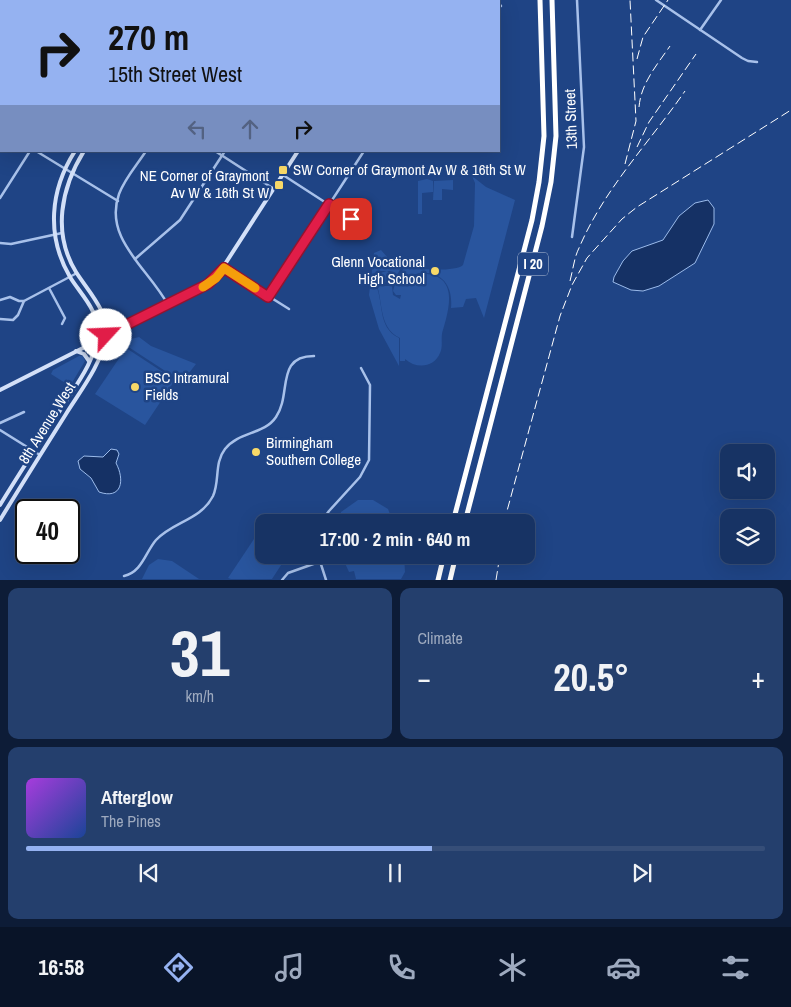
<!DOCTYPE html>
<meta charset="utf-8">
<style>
:root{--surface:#173364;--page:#243f6d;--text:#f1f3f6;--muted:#9eaabf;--line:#364e78;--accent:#95b2f1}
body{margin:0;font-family:"Archivo Narrow",sans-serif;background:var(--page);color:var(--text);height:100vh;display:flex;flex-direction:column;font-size:19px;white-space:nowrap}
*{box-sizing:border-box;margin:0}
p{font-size:16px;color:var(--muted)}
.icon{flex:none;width:28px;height:28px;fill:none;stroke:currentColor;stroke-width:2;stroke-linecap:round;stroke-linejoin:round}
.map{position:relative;height:580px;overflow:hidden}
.details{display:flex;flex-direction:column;gap:8px;padding:8px;background:#0d1c37;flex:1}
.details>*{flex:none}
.guide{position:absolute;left:0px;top:0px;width:500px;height:152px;box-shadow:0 5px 20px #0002,0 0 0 1px var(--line);background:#95b2f1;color:#111;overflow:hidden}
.fabs{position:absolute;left:720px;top:444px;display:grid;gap:10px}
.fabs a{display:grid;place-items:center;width:55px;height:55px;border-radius:10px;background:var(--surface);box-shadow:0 5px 20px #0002,0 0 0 1px var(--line);font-size:25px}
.speed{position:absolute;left:15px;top:499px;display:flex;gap:10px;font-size:25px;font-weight:700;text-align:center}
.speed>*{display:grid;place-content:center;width:65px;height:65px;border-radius:50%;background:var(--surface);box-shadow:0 5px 20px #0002,0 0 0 1px var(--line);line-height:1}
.speed .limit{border:2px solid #111;border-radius:8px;background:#fff;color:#111}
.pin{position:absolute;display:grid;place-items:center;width:42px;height:42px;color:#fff;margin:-21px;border-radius:10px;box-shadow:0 2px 8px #0006}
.me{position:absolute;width:55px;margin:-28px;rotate:65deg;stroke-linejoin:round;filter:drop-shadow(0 0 4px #0008)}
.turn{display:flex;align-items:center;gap:18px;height:105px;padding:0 25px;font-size:22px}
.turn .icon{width:65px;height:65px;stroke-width:2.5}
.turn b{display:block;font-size:35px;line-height:42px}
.lanes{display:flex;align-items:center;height:48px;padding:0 25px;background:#0003;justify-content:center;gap:25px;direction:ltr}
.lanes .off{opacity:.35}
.big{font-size:38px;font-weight:700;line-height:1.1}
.details .card{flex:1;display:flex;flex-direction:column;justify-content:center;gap:8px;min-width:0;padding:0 18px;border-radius:10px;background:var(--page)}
.details .dial{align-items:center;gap:0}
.dial b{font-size:65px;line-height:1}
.song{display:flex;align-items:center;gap:15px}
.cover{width:60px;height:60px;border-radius:8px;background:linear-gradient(135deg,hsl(280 70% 55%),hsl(220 70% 35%))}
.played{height:5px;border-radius:2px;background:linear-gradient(90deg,var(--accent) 55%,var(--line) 55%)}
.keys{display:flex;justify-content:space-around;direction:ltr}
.heat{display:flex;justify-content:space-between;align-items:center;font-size:28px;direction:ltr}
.details .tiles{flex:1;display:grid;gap:8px;grid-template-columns:1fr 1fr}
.card:last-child{grid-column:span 2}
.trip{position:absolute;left:255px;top:514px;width:280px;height:50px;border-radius:10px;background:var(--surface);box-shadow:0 5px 20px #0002,0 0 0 1px var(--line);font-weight:700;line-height:50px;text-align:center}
.menu{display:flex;height:80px;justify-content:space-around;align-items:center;background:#091428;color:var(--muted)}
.menu .icon{width:35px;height:35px}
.menu .on{color:var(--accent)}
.menu b{font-size:22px;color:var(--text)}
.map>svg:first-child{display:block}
.green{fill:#29559e}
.water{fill:#153165;stroke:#9bbbeb}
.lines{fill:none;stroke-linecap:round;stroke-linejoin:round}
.street{stroke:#a8c1ea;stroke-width:2.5}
.secondary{stroke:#d3e0f8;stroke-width:4}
.highway{stroke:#fff;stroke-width:5}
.rail{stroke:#fff;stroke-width:1;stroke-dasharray:9 4;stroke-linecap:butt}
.route-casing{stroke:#92132f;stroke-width:12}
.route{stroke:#e11d48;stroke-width:9}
.slow{stroke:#f59e0b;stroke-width:9}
.poi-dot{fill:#f8d968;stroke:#1f4485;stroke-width:2}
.labels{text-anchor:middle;stroke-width:5;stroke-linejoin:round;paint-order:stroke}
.shield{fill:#1f4485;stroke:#bcc7da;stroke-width:1}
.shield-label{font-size:14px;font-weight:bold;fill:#fff}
.street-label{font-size:15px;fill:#fff;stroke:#1f4485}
.poi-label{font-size:15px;fill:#fff;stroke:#1f4485;text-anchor:start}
</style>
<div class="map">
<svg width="791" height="580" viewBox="0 0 791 580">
<rect width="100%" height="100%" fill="#1f4485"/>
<g class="green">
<path d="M472,176l14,11 29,13 -31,118 -8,-20 -10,1 -3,8 -12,1c2,-21 -8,-37 -31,-35 -8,1 -14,7 -22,3l8,-10c10,4 50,6 57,-1l11,-39 1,-43z"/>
<path d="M427,179l6,2v11l-11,1v21h-4v-33z"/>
<path d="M453,180v25v-15l-11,-1v11h-9l1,-19z"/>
<path d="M381,250l7,8 14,8 -5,9 -7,-4h-9l-7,10c11,19 2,46 25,57v28l-20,-37 -10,-34 5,-42z"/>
<path d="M387,271l9,6 -4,7 -8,-2v4h8l1,9 7,4 1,-4h-5l-3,-4 4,-14 9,2v2c6,-6 13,-8 21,-7 33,4 21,39 15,60 -1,6 1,13 -2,19 -6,15 -24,16 -35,6v2h-5v-23c-23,-11 -16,-39 -25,-58l5,-7z"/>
<path d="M139,337l12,9 45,18 -11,14h-9l-49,-32v-6z"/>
<path d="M126,348l49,32 -30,45 -50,-31z"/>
<path d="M79,356h4l2,5 -15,25 -19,-12 2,-4z"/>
<path d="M358,500h15l15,9 5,13h-54l2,-10z"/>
<path d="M283,513l16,2 8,7h-41l8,-6z"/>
<path d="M256,536l8,5v14l23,1 -15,23h-41l-3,-1z"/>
<path d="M336,555h68l1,17 -4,7h-45l-2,-8 -5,1 -5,-11 -6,2z"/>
<path d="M158,559l14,2 27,18h-57l7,-14z"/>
</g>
<g class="water">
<path d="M708,200l6,8v16l-19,39 -36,23 -16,5 -12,-1 -18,-8 1,-5 9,-16 9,-10 31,-11 16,-24 16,-13z"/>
<path d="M111,449l6,1 2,4 -3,9c9,17 6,37 -17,29l-8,-14 -11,-9 -2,-8 6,-5 19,1z"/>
</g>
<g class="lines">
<g class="street">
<path d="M390,0l2,1"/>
<path d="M492,0l2,1"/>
<path d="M656,0l86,58 6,3 9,1"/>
<path d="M49,1l1,-1"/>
<path d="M250,1l1,-1"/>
<path d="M324,1l1,-1"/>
<path d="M499,4l2,2"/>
<path d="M700,30l21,-30"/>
<path d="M0,40h1"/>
<path d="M0,81l1,-2"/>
<path d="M0,132l1,1"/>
<path d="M36,151l82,50"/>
<path d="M146,151c-9,14 -21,27 -27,43 -16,45 30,75 49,111"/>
<path d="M215,151l59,38"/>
<path d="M283,175l68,44"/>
<path d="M0,198l30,-47"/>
<path d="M572,237l12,-90 -7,-147"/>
<path d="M0,243l11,1 51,-11"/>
<path d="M135,259l45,-39 45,-69"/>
<path d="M224,268l65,41"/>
<path d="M49,288l16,30 -3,6"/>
<path d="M269,297l95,-146"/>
<path d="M0,300l10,-3 9,4h5l-6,14 -5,5 -13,-1"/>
<path d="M24,301l53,-28"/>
<path d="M0,423l24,-11"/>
<path d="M0,430l40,25"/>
<path d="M321,522l8,-11 31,-34 9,-17 1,-75 -9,-17"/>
<path d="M318,555l8,25"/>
<path d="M124,576c18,-4 21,-23 32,-36 16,-18 45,-20 57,-44 7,-15 1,-33 12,-47 14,-18 39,-14 51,-32 16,-23 -1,-61 38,-61"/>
<path d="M282,580l6,-7 31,-11"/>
</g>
<g class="secondary">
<path d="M171,1l1,-1"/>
<path d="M180,1l1,-1"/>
<path d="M397,1l1,-1"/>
<path d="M76,351l8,3 5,7"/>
<path d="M0,390l168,-85 48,-27 82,-127"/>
<path d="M0,505c19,-31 39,-62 59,-93 14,-23 37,-50 38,-78 2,-24 -16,-39 -27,-57 -24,-41 -20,-87 5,-126"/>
<path d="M0,520c22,-36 44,-71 66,-106 15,-24 35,-49 40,-77 4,-24 -18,-46 -30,-65 -24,-39 -15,-84 8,-121"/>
</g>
<g class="highway">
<path d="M453,522l79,-302 7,-38 5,-46 -4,-136"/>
<path d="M465,522l77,-296 9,-44 5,-46 -4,-136"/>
<path d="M438,580l6,-25"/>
<path d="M450,580l6,-25"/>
</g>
<g class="rail">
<path d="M637,59l6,-22 25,-37"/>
<path d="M639,107c2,-24 18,-42 31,-61"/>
<path d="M637,147l12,-25 47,-68"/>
<path d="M625,164l11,-43 -6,-121"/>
<path d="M570,281c3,-11 4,-23 9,-33 25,-59 70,-105 106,-157"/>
<path d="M504,522l56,-206 12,-31 15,-27 35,-39 15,-12 154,-97"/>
<path d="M496,580l4,-25"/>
</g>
</g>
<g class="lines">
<defs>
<path id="route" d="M106,335l102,-51 16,-16 44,29 61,-93 22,15"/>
</defs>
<use href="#route" class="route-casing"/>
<use href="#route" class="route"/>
<path class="slow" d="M203,287l13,-9 8,-10 31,20"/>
</g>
<g class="poi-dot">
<rect x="278" y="165" width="10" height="10" rx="2.5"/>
<rect x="274" y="180" width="10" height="10" rx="2.5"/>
<circle cx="435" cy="271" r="5"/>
<circle cx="135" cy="387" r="5"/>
<circle cx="256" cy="452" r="5"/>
</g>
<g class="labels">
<rect class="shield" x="518" y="252.5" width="30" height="23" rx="4"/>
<g class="shield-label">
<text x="533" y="269">I 20</text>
</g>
<g class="street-label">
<text transform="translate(571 119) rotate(-92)" y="5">13th Street</text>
<text transform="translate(47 423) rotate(-58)" y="5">8th Avenue West</text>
</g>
<g class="poi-label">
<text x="293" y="175">SW Corner of Graymont Av W &amp; 16th St W</text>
<text x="269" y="181" text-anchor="end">NE Corner of Graymont<tspan x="269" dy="17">Av W &amp; 16th St W</tspan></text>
<text x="425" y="267" text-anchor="end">Glenn Vocational<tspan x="425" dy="17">High School</tspan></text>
<text x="145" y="383">BSC Intramural<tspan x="145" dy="17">Fields</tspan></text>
<text x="266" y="448">Birmingham<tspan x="266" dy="17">Southern College</tspan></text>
</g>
</g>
</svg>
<div class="fabs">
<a><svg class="icon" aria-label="sound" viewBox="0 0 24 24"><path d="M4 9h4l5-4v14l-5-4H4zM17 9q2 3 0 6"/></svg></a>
<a><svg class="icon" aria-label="layers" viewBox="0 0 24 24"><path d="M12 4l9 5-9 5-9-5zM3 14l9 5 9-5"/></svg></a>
</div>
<div class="speed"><div class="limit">40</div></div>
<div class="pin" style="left:351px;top:219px;background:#d93025"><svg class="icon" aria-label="arrive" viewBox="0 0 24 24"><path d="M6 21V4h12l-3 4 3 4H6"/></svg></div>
<svg class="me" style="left:106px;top:335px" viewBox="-20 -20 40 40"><circle r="19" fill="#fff"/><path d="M0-13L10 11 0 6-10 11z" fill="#e11d48"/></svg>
<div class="trip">17:00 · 2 min · 640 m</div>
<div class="guide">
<div class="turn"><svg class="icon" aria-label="right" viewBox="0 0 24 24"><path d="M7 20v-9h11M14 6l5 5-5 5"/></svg><div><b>270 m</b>15th Street West</div></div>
<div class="lanes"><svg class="icon off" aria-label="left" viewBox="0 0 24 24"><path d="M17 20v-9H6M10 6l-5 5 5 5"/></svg><svg class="icon off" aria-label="ahead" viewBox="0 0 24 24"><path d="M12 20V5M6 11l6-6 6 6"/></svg><svg class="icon" aria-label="right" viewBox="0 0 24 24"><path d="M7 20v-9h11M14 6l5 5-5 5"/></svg></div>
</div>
</div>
<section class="details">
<div class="tiles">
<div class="card dial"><b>31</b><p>km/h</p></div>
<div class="card"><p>Climate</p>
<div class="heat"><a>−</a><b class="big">20.5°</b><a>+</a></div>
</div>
<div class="card">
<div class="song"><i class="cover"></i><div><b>Afterglow</b><p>The Pines</p></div></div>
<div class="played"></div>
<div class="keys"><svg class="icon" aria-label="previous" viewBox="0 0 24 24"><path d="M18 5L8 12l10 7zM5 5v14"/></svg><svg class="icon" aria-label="pause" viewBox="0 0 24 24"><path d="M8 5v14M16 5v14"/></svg><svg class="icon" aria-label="next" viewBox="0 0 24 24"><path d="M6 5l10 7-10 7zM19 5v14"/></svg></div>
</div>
</div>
</section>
<nav class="menu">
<b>16:58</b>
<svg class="icon on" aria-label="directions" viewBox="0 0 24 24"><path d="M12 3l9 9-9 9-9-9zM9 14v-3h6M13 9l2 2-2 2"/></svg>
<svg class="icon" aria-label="music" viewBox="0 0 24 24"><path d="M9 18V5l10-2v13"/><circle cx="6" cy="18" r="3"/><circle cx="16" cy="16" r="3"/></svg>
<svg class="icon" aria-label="phone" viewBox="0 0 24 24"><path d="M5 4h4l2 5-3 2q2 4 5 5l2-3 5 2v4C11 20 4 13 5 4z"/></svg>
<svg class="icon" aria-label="climate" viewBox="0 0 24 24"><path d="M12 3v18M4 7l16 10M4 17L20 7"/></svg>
<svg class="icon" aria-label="car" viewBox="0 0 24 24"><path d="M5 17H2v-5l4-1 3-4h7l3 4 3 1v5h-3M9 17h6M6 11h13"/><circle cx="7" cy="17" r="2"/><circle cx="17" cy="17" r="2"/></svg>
<svg class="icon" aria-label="filters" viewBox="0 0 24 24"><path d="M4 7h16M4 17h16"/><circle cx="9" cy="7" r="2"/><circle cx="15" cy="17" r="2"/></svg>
</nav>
